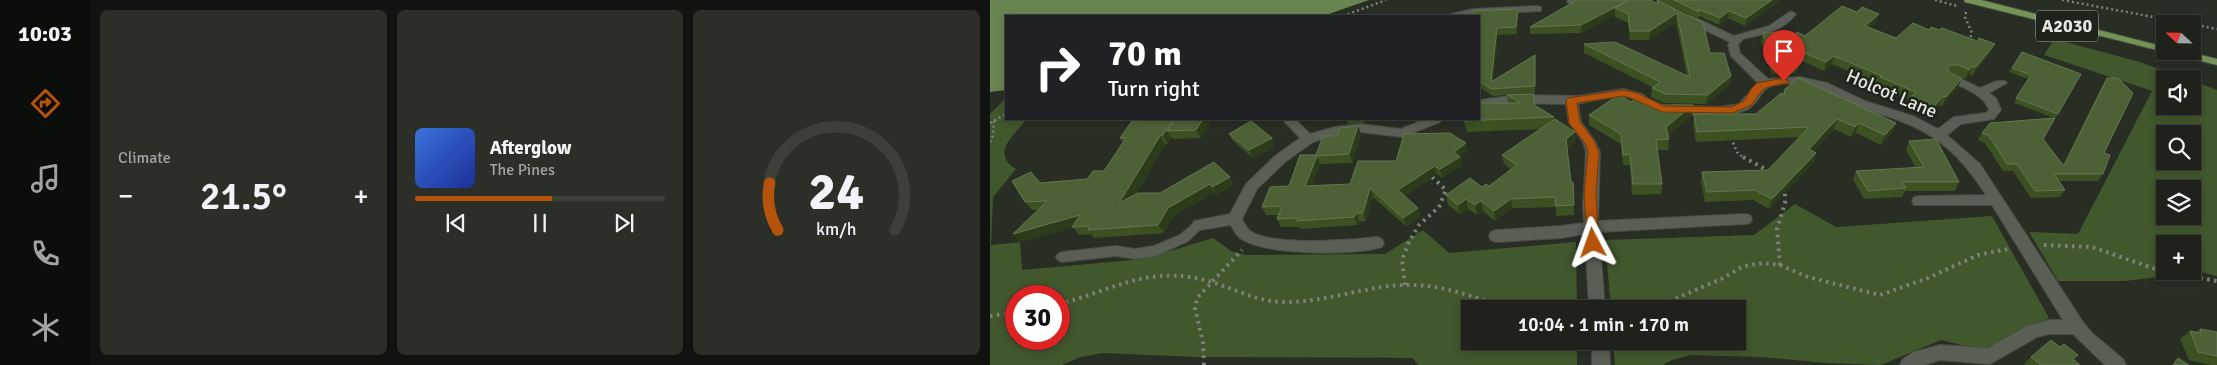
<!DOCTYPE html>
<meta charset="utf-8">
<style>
:root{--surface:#1e221b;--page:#2b2f28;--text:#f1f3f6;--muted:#a1a4a3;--line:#3c3f3a;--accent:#b45309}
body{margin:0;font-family:Signika,sans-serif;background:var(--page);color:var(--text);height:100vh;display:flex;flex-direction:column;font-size:19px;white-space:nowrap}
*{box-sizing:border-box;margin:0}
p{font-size:16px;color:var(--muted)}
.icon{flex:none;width:28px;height:28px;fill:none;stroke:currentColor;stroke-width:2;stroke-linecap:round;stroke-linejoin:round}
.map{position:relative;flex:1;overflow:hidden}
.sheet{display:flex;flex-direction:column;gap:10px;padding:10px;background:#10130f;width:900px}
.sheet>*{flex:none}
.guide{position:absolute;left:15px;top:15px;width:475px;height:105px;border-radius:0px;box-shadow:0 2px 8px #0003,0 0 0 1px var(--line);background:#202124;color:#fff;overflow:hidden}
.needle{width:32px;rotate:292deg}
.fabs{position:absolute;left:1166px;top:15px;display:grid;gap:10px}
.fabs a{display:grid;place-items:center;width:45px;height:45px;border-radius:0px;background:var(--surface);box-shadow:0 2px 8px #0003,0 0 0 1px var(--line);font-size:25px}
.speed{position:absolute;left:15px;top:285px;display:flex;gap:10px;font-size:25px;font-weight:700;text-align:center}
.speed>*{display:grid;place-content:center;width:65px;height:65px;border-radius:50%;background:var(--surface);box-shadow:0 2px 8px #0003,0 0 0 1px var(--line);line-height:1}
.speed .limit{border:8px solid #d22;background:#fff;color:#111}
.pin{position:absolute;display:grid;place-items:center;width:42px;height:42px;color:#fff;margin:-51px -21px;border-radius:50% 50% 50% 0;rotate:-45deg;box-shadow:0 0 5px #0007}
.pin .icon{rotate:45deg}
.me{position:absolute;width:55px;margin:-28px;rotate:356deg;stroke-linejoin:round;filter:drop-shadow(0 0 4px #0008)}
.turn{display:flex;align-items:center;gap:18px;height:105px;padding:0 20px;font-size:22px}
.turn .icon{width:65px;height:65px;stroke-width:2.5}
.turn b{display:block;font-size:35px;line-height:42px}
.big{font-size:38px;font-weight:600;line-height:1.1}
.sheet .tile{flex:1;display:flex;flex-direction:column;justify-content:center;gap:8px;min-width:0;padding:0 18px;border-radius:8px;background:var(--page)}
.sheet .dial{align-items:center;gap:0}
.dial svg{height:130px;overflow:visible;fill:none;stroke:var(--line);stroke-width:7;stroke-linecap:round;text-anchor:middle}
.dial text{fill:var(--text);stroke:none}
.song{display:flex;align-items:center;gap:15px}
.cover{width:60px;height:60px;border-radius:8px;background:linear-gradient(135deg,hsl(220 70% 55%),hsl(230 70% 35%))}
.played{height:5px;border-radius:2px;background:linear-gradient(90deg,var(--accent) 55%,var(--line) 55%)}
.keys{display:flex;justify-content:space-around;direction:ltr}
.heat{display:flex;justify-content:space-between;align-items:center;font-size:28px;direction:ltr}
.sheet .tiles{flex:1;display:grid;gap:10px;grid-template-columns:repeat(3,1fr)}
.trip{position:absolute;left:471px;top:300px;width:285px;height:50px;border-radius:0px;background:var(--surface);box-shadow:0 2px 8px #0003,0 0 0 1px var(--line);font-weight:600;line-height:50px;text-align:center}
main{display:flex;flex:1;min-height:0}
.tabs{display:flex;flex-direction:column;width:90px;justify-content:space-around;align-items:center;background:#0c0e0b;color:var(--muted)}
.tabs .icon{width:35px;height:35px}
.tabs .active{color:var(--accent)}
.tabs b{font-size:22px;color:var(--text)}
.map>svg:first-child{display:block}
.green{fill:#41572c;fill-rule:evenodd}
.water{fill:#698551}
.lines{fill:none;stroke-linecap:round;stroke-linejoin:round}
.service-casing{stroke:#484c44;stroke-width:2}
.minor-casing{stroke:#484c44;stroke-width:2}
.primary-casing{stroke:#484c44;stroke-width:2}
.path-far1{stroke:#7d827a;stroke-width:2.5;stroke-dasharray:2 3;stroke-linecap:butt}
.path{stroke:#7d827a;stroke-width:4;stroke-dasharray:2.5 4.5;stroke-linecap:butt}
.service{fill:#595f54;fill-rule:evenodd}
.minor{fill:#595f54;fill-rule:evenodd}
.primary{fill:#749455;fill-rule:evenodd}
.wall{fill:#3b5121}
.shaded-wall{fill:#2c3c1a}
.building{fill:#4d6136;stroke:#647650}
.route{fill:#b45309;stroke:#753606}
.labels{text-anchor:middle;stroke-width:5;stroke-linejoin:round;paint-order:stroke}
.shield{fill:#1f241b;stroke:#a8aca5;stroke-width:1}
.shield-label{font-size:18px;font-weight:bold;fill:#e3e7e0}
.street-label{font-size:19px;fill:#e3e7e0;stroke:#1f241b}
</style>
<main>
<nav class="tabs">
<b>10:03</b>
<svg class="icon active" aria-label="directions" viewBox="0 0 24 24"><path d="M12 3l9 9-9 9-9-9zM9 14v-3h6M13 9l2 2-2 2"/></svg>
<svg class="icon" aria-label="music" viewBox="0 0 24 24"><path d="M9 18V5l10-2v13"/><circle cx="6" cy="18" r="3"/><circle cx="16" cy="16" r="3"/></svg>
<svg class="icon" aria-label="phone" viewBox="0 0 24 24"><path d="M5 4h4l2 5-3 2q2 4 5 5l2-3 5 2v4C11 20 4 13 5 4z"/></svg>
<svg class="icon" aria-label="climate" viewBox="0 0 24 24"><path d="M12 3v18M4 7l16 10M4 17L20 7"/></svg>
</nav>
<section class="sheet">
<div class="tiles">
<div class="tile"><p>Climate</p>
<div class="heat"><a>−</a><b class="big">21.5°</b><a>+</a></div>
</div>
<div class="tile">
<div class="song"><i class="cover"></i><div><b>Afterglow</b><p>The Pines</p></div></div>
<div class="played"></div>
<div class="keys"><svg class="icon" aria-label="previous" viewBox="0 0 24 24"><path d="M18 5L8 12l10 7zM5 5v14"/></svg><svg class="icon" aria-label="pause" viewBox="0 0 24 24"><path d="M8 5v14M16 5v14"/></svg><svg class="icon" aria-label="next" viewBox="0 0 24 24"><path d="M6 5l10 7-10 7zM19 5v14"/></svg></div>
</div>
<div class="tile dial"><svg viewBox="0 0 100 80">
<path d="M14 69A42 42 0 1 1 86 69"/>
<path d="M14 69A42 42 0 0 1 9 40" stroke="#b45309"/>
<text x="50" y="56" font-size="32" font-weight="700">24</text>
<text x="50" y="72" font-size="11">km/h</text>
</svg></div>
</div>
</section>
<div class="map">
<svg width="1227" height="365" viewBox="0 0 1227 365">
<rect width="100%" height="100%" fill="#282e24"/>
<g class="green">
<path d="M1064,39l86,23 46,17h-21v27h27l1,-25 24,9v186l-16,-4 -76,9h-67l-29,-49 49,2 74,-143 -108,-36zM1175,134h27v27h-27zM1175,189h27v27h-27zM1175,244h27v27h-27z"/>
<path d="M16,98v21h21c-13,16 -37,34 -11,50l-23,28 -2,48 29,-3 2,28 121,-11 70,-21 18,13 15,4 139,-1 38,-24 26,23 127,-11 1,67h-107v32h107v24h-159l-5,-7 -217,-1 -93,-4 -22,4 -19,8h-72v-251zM26,296h43v43h-43z"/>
<path d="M805,204l41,23 156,-11 57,102 -68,32 -40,-10 -60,25 -55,-2 -65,-6 -70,-2 -19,5 -9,5h-48l-2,-24h125v-32h-127l-6,-69 149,-5z"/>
</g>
<path class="water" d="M0,0h379l-46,16h-317v74l-16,2z"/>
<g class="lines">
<defs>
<g id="service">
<path d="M578,0h12l-9,4 -4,-2z"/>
<path d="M209,221l4,1 2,3 -17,16 -32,15 -21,3 -19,-3 -54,6 -4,-2 -2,-3 2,-3 4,-2 54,-6 19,3 19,-3 26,-11 15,-13z"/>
</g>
<g id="minor">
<path d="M547,6l4,1v4l-91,5 1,-2 22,-5z"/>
<path d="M801,11l5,3c-14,18 -32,20 -53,25l-5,6 2,8 28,26 32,-2 27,6 38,18 48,15 25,13 16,-12 32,-4 3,-3c-5,-16 -28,-23 -42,-30l-2,-2 2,-2h8l25,12 17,-7h8l2,2 -18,10 7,5 5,12 -7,9 -33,5 -14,11 33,29 103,158 9,11 31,26 3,6h-21l-32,-31h-24l-12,3 -47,27 -50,-4 -16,5h-24l3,-6 11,-7 26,-7 48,3 39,-22 22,-6h14l-71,-115h-78l-2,-4 2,-4 5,-1 67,-1c-24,-38 -48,-61 -91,-76 -13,-5 -27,-7 -40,-13 -29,-13 -44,-27 -79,-21 -15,2 -14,12 -24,21 -13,13 -64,10 -81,6l-2,-3 2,-3 4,-1 44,2 20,-3 19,-21 -27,-27 -3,-11 2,-3 -46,-22v-4h8l42,20 35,-10z"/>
<path d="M633,89l19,5 18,13 -6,4c-8,-2 -14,-9 -21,-12 -16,-6 -39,2 -55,5l3,18 14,19 5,11 -2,69 147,-7 5,1 2,4 -2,4 -5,1 -146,8 6,77h-16l-4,-75 -24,4 -65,4 -5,-2 -2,-4 2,-4 5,-2 65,-4 23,-3 -1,-18 3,-53 -3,-10 -14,-19 -3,-19 -48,-1 -39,5v-8l39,-5 60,1z"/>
<path d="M141,119h15l-6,4 -7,-1z"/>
<path d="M292,119h13l15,15 25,-7 25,-3 41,5 24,-10h17l-2,3 -38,15 -42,-5 -24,3 -23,7 -28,20 -28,27 -15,30c3,5 5,10 10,13 22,14 98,8 125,5l5,2 2,4 -2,4c-28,9 -113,8 -139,-7 -6,-3 -9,-9 -12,-15l-32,5 -5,-1 -2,-4 2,-4 36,-7 16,-30 29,-28 25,-18z"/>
<path d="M602,341h17l1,24h-18z"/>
</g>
<path id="primary" d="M974,0h17l184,47v4h20l32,8v6l-252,-63z"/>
</defs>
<use href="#service" class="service-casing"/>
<use href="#minor" class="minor-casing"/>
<use href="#primary" class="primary-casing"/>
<g class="path-far1">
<path d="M945,0l22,6"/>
<path d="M1072,0l129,24"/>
<path d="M976,12l-1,5 7,16 -3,8"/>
<path d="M353,16l43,-16"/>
<path d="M1202,24l25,5"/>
<path d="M0,123l16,-9"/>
<path d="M741,138l7,16 7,4"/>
<path d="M0,142l3,-7 1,-14"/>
</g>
<g class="path">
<path d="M753,157l26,14"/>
<path d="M1054,245l48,2 72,25 53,9"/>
<path d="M790,265l-3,-36 8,-26v-15"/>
<path d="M415,285l-3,-25 7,-18 10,-17 20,-18 7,-17 -14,-13"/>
<path d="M69,304c49,-12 83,-36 136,-26 30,5 56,23 87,24 42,1 82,-16 124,-17 37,-1 72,14 107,24"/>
<path d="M624,307l49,-3 58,-25 23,-13 19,-3 17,2 28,12 72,18 48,-17 50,-23 30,-6"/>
<path d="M0,316l26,-4"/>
<path d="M214,365l-1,-22 -8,-35 2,-10 45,-48"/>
</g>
<use href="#service" class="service"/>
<use href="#minor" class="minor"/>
<use href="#primary" class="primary"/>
</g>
<g class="wall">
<path d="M587,0l80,3v-3l46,23 7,30 21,23 -1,9 -24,19 -42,-1 -13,-6 1,-9v-1l-68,-34v-9l103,32 -11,-54 -27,18h-19l-2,-17 -13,-6v-2l-34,18 -51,1v-7z"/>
<path d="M668,0h123l-36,26 -17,-8 -9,7 -20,-9 -1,3z"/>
<path d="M528,9v7l-1,18 -19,1 -5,46 42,-26v38l-10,1 10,11 19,12v3l22,22 -9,6 4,34h2l1,33 -18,1v-9l-44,1 -17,13 -12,-10 -6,4 -9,-6 -8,5 -12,-9 -2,-10 36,-8 7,-1 22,-16 -7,-6 -2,-9 38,-26 -73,3 -3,-11 44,-18 -1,-8 -14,1 -14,-9v-71z"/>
<path d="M867,12l22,2 -3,8 -7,6 27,10 95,14 -19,24 -3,-2 -4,5 -10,-5h-2l5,13 -16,19 -3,-1 -10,11 -22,-9 3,-7 -33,-14 1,-2 -46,-20 -8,7 -22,-10 -6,12 -24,1 -11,-33 2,-8 20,10 22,-7z"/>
<path d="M1022,68l69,6 -38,65 20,26 40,-80 4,-7 -4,96 -5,7h-39l6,9 -5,7 -29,1 -18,-27h-10l-18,-28 -7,-3 4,-7 72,-15 -40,-15 14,-24 -19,-7z"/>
<path d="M794,90l108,43 -11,12 -25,-12 -5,4 -17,-8 -21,22 3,2 -3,10 -44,46 -16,-9 -48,2 -4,-20 1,-10 66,-2 32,-33 -104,5 -3,-18 1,-10h62l27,-20z"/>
<path d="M673,105h30l-1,10 -24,20 1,4 -1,11h-11l5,34 -1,10 -29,1 -2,-30h-7l-2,-21 -32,-19v-10z"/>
<path d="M185,119h33l2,4 -9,15 -28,1 -2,-2 -3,7h-3l-30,51 25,-2 70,-16 4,8 -17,10 -3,-3 -41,24 -9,17 -70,5 -3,-4 -12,1 -6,-8 -53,15 -7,-8 25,-24h-6l-7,-8 16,-19 46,-4 17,-8 19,-28 -3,-5 33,-18z"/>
<path d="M356,119h57h-37l-2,4 -16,1z"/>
<path d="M368,126l3,8 -9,29 -32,1 -8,22 38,-2 46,-23 70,-18 1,9 -7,5 2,8 -20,13 -5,-4 -32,22 13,12 3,9 -15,9 -33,-29 -7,24 -7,1 -1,3 -57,4 -1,-2h-19l-4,-8 1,-4h-12l-4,-8 27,-21 27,-31 21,-19z"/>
<path d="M239,134l46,12 -22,12 -20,-17z"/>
<path d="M919,141l50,41 -4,9h-50l-3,6 -38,2 -11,-20 3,-8 60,-3 -10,-18z"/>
<path d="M1210,329l17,4v32h-6l-22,-5 -9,-21 10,-8 6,1z"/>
<path d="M1041,357l43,3 6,5h-56z"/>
</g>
<g class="shaded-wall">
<path d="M640,0l-15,8v7l-34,18v-8z"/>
<path d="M782,0h9l-36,26 1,-8z"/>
<path d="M528,9v7l-1,18 -1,-7z"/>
<path d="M739,11l-1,7 -9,7 1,-7z"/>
<path d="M687,13l-1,9 -27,18 1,-9z"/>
<path d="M889,14l-3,8 -14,13 3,-9z"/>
<path d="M507,28l1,7 -6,55 -1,-8z"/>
<path d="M1005,44l-4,8 -19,24 4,-9z"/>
<path d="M814,53l-2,8 -6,12 3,-8z"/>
<path d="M545,55l1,7 -1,31z"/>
<path d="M844,56l-2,8 -8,7 2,-9z"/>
<path d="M983,66l-4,8 -4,5 4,-9z"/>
<path d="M741,76l-1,9 -24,19 2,-9z"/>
<path d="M972,78l-4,9 -16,19 4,-9z"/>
<path d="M953,96l-4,9 -10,11 4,-8z"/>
<path d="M703,105l-1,10 -27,22 1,-10z"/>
<path d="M184,119l-7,12 4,6 -3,7 -5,-9z"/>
<path d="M213,119h5l2,4 -9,15 -5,-8z"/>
<path d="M847,119l-3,10 -28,30 3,-10z"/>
<path d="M869,123l-3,10 -5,4 4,-10z"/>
<path d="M906,123l-4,10 -11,12 4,-10z"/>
<path d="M368,126l3,8 -9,29 -3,-9z"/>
<path d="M585,132l1,10 -9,6 -1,-9z"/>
<path d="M170,136l5,8 -40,67 -6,-8z"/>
<path d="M282,138l3,8 -22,12 -4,-8z"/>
<path d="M476,143l1,9 -7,5 2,8 -20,13 -2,-9 14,-17z"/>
<path d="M826,153l-3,10 -44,46 3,-10z"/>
<path d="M327,156l3,8 -11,30 -4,-8z"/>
<path d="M445,166l2,8 -36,25 -3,-9z"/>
<path d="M240,177l4,8 -17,10 -5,-8z"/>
<path d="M220,184l4,8 -41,24 -9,17 -6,-8 10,-17z"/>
<path d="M380,188l3,9 -7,24 -3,-8z"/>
<path d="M476,199l2,10 -8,5 -2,-9z"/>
<path d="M521,199l1,9 -17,13 -1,-10z"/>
<path d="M491,201l2,10 -6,4 -2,-10z"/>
<path d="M428,208l3,9 -15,9 -3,-8z"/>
<path d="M366,213l3,9 -1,3 -4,-8z"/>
<path d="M90,215l7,8 -67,19 -7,-8z"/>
</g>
<g class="building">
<path d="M587,0h52l-48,25 -51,2z"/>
<path d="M639,0h21l8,4 -1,-4 46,23 7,30h14l7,23 -23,19 -43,-1 -13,-6 8,-6 -76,-38 31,-2 75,35 -13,-64 -27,18h-20l-2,-17 -13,-6z"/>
<path d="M684,0h98l-26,18 -17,-7 -9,7 -22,-9 1,3z"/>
<path d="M852,6l15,6 5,-5 17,7 -14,12 31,12 17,-15 16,7 2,-3 8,3 3,-2 35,13 2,-3 16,6 -19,23 -3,-1 -4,4 -10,-5h-8l-4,3 3,5 12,5 -16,19 -3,-1 -10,12 -23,-10 6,-6 -36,-15 2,-1 -48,-20 -8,6 -22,-9 -5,12h-25l-11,-32 16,-1 4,11 14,-11 8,4z"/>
<path d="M528,9l-2,18 -19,1 -6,54 44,-27v31l-43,3 -13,-8v-65h-7l1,-5z"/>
<path d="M1032,52l59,22 -23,40 -42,-16 15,-23 -19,-7z"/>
<path d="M808,78l98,45 -11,12 -26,-12 -4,4 -18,-8 -28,30 7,4 -44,46 -17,-9 -48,2 -5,-20 66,-2 41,-43 -112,5 -3,-18h62l25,-21 4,2 -1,-5z"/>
<path d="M1117,78h11l15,15 -29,60 6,2 -7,19h-49l11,16 -30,1 -18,-27h-10l-18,-28 -7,-3 8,-10 65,-5 -12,21 21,27z"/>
<path d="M544,94v11l20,12 -90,4 1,-2h14v-16h42l-14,-8z"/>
<path d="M628,95l13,7 9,-7 23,10h30l-27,22 3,12 -13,1 6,44h-29l-3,-30 -7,1 -2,-21 -32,-19z"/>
<path d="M165,119h19l-11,16 -3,1 -41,67 19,-10h22l54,-31 16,15 -18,10 -2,-3 -42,24 -10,17 -70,5 2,-4 -18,1 8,-12 -67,19 34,-33 -22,1 -13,-21 19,-9 9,11 47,-4 6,-8h11l22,-33h-6l12,-17 21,-1z"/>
<path d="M185,119h28l-7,11 -29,1z"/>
<path d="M565,119l20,13 -9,7 5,43h2l1,23 -18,1 -1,-9 -44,2 -17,12 -13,-10 -6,4 -9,-6 -8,6 -12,-10 24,-17 12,9 4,-3 3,2 28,-21 -15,-10z"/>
<path d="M261,121l21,17 -23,12 -20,-16z"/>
<path d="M368,126l-9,28 -32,2 -12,30 45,-2 8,-23h38l8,-27 46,-1 16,10 -12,9 6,5 -20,12 -5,-3 -37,24 20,18 -15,10 -33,-30 -7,25h-7l-2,4 -57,4 1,-3 -21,1 5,-13 -20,1 8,-20 19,-1 11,-31h16l7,-19h14l3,-8z"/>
<path d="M946,139l23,43h-57l4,6 -38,3 -12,-20 68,-4 -15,-26z"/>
<path d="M1210,329l17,3v24l-19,-4 -8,-21 11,2z"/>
<path d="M1061,340l9,7 4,-3 14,11 -5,4 7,6h-39l-10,-8z"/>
<path d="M1188,358l11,7h-16z"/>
</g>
<path class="route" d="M794,78l5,3 -1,2c-24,5 -23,1 -36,22l-20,8 -70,-1 -31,-14 -8,-2 -46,7 3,19 13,17 6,13 -3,43 3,48 -2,4h-9l-4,-52 4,-43 -3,-9 -16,-20 -3,-23 2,-2 55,-8 14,3 27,13 67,1 13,-6 7,-12 6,-6z"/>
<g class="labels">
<rect class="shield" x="1046" y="10.5" width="62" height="31" rx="4"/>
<g class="shield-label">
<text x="1077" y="32">A2030</text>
</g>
<g class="street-label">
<text transform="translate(902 93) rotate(23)" y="7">Holcot Lane</text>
</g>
</g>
</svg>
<div class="fabs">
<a><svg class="needle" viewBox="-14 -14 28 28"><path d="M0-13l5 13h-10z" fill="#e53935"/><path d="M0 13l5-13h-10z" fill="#a1a4a3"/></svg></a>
<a><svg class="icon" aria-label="sound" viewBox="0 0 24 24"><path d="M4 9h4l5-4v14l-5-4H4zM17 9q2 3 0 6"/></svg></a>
<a><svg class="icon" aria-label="search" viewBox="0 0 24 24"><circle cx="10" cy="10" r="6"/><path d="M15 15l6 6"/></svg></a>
<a><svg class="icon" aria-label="layers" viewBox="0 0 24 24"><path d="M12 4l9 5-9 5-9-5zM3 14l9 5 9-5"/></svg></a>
<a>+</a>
</div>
<div class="speed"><div class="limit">30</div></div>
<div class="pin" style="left:794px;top:81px;background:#d93025"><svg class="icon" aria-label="arrive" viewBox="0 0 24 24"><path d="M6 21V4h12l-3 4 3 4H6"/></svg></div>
<svg class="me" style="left:603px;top:243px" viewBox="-20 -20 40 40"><path d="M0-17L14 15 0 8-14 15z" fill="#b45309" stroke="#fff" stroke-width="4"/></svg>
<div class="trip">10:04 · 1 min · 170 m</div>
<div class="guide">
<div class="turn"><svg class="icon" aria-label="right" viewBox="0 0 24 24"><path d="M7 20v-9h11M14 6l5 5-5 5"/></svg><div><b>70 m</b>Turn right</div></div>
</div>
</div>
</main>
